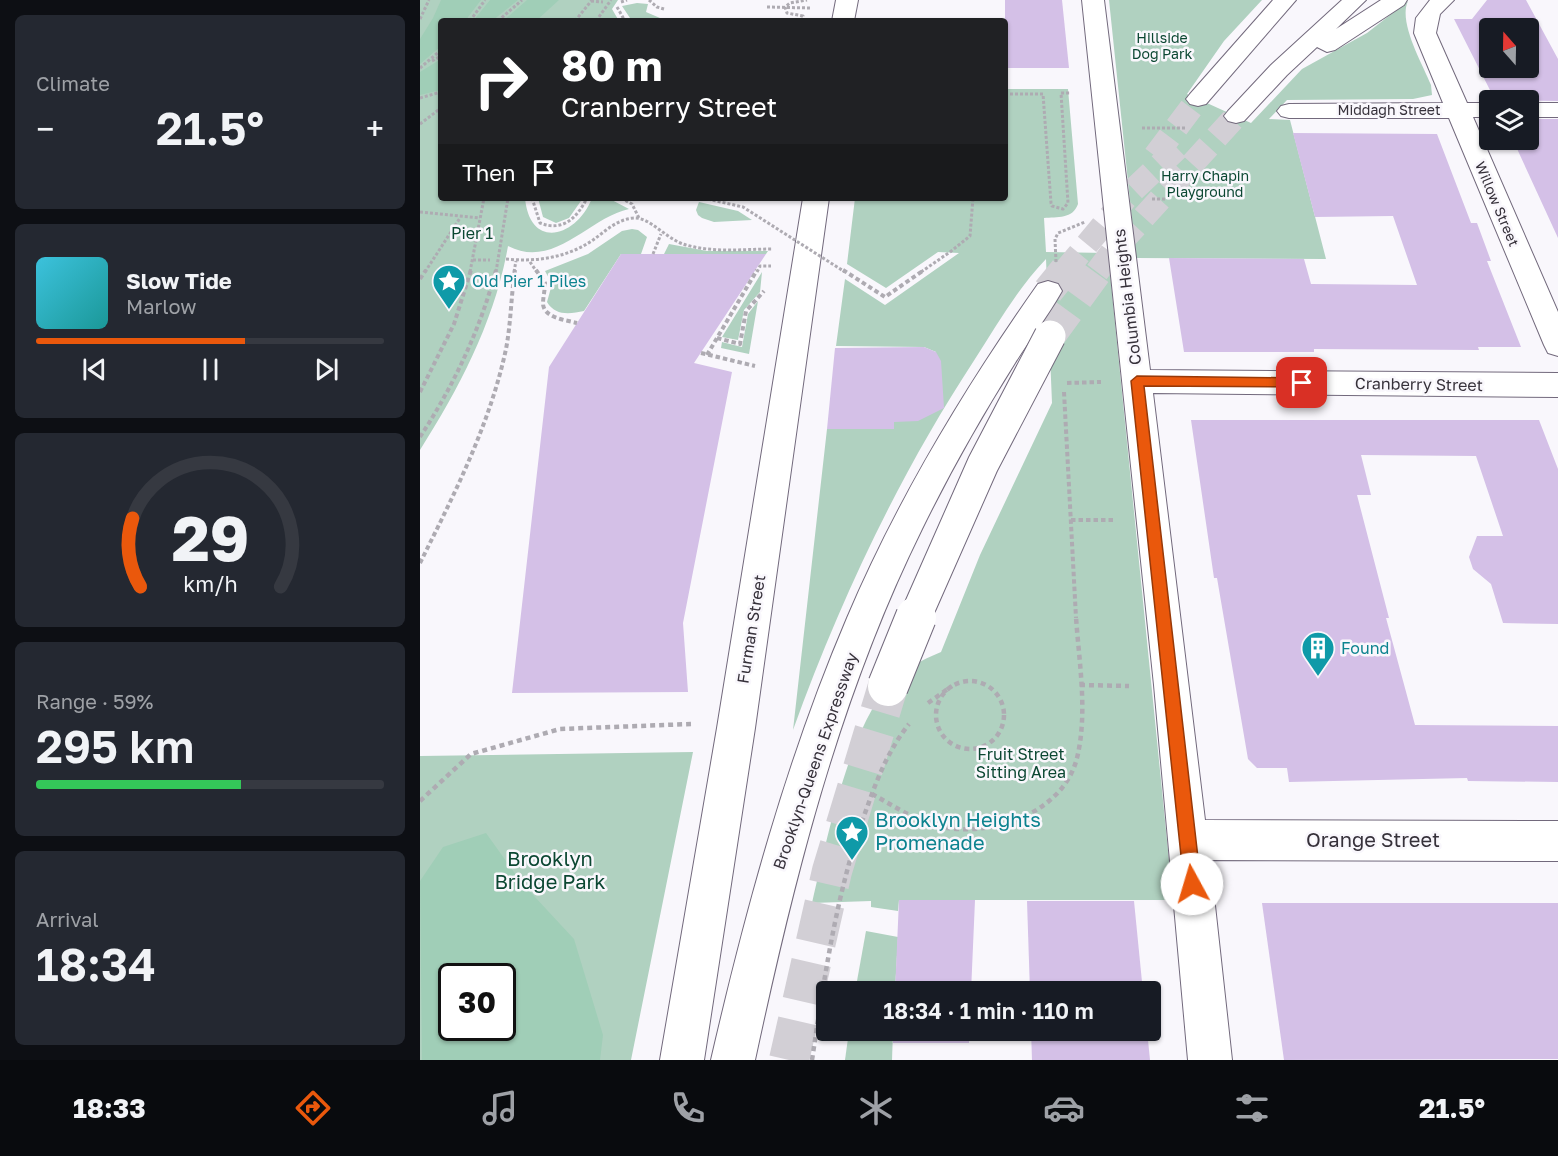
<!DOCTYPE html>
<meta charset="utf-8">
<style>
:root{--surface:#171b24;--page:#242831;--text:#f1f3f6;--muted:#9ea1a6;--line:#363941;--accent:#ea580c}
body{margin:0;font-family:"Golos Text",sans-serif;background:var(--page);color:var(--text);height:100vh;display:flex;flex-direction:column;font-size:22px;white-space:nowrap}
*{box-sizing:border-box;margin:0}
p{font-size:20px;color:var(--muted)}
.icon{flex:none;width:33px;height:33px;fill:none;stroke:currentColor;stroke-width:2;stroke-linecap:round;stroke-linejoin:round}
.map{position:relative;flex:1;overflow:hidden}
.drawer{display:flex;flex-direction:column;gap:15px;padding:15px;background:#0d0f14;width:420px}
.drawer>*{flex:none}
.guide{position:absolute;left:18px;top:18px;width:570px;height:183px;border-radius:6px;box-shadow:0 2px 4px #0004;background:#202124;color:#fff;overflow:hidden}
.needle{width:39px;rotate:340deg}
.tools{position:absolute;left:1059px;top:18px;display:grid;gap:12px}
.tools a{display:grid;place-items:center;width:60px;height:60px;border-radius:6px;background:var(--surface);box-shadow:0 2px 4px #0004;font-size:30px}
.speed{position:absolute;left:18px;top:963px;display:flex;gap:12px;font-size:30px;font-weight:700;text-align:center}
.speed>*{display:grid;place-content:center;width:78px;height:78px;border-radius:50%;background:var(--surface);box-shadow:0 2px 4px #0004;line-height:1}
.speed .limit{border:3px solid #111;border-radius:9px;background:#fff;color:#111}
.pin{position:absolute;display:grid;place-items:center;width:51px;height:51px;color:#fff;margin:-26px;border-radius:12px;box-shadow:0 3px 9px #0006}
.me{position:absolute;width:66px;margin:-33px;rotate:354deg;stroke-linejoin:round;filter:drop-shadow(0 0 4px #0008)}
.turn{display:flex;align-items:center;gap:21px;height:126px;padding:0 24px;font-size:27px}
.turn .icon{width:78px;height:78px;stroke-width:2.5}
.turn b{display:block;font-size:42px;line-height:51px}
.then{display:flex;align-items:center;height:57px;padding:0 24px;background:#0003;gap:12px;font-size:22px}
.big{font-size:45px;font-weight:600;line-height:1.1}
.drawer .widget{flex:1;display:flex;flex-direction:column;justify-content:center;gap:9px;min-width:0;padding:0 21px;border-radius:9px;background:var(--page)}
.drawer .dial{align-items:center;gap:0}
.dial svg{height:156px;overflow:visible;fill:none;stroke:var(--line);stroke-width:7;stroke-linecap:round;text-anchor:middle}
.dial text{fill:var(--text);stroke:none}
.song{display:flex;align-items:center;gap:18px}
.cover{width:72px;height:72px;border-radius:9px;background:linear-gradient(135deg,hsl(190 70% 55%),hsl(180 70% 35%))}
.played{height:6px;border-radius:3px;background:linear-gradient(90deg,var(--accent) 60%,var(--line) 60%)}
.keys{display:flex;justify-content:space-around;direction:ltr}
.heat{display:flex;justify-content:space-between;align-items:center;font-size:33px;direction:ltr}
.charge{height:9px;border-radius:4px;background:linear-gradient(90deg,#34c759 59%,var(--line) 0)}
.trip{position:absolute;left:396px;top:981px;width:345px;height:60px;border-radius:6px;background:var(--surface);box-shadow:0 2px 4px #0004;font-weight:600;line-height:60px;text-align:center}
.tab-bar{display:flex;height:96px;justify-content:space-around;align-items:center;background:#090b0e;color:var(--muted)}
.tab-bar .icon{width:42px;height:42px}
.tab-bar .current{color:var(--accent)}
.tab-bar b{font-size:27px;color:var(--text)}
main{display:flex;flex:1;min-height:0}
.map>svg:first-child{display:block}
.green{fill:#b0d1c0;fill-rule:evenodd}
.forest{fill:#a0ceb7;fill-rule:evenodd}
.building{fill:#d4c0e7;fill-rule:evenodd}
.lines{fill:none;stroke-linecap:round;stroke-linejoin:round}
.highway-tunnel-far2{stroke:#d2cfd5;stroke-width:24;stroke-dasharray:24 12;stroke-linecap:butt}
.highway-tunnel-far1{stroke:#d2cfd5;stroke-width:31;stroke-dasharray:31 16;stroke-linecap:butt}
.highway-tunnel{stroke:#d2cfd5;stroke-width:40;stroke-dasharray:40 20;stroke-linecap:butt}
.street-casing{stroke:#72697c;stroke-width:2}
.secondary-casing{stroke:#72697c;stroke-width:2}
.highway-casing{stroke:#72697c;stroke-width:2}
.path-far2{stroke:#aeabb2;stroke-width:3;stroke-dasharray:3 2;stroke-linecap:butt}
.path-far1{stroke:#aeabb2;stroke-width:4;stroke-dasharray:4.5 3;stroke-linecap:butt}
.path{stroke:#aeabb2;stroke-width:4.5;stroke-dasharray:5 4;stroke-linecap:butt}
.street{fill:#fff;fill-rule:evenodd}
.secondary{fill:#fff;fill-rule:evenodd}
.highway{fill:#fff;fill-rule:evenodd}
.highway-bridge-far1-casing{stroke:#72697c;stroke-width:33;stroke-linecap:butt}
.highway-bridge-casing{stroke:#72697c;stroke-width:42;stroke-linecap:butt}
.path-bridge-far1{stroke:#aeabb2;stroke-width:3;stroke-dasharray:3 2;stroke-linecap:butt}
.path-bridge{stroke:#aeabb2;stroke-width:4;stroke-dasharray:4.5 3;stroke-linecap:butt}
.highway-bridge-far1{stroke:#fff;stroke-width:31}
.highway-bridge{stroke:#fff;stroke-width:40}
.route{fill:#ea580c;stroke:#983908;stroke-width:1.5}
.labels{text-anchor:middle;stroke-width:5;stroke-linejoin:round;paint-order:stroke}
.far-park-label{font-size:14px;fill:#0b4732;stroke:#f9f7fc}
.far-street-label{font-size:14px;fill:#36313a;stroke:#f9f7fc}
.park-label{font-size:16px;fill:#0b4732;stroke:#f9f7fc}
.culture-label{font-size:16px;fill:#0d838f;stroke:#f9f7fc;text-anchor:start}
.street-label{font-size:16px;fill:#36313a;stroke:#f9f7fc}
.near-culture-label{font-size:20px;fill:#0d838f;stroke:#f9f7fc;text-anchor:start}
.near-street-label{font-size:20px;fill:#36313a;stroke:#f9f7fc}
.near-park-label{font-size:20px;fill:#0b4732;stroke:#f9f7fc}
</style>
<main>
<section class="drawer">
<div class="widget"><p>Climate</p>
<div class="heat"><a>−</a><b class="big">21.5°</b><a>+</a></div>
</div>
<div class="widget">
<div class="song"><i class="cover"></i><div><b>Slow Tide</b><p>Marlow</p></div></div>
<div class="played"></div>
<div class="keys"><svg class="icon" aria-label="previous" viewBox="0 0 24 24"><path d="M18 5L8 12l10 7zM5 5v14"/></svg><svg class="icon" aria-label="pause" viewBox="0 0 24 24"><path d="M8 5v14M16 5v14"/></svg><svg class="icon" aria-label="next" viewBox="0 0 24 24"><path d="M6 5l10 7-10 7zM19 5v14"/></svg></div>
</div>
<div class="widget dial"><svg viewBox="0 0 100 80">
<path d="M14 69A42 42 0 1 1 86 69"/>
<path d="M14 69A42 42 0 0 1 10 34" stroke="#ea580c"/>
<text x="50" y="56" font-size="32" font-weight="700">29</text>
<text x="50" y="72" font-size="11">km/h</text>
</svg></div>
<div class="widget"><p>Range · 59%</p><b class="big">295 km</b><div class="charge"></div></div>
<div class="widget"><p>Arrival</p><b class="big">18:34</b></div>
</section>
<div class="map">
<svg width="1138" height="1060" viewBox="0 0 1138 1060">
<rect width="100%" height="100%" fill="#f9f7fc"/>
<g class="green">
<path d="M0,0h198l-6,9 7,12h-178v177h84c5,53 52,39 67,0h16l21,11c-41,9 -75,61 -121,37 -13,74 -48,141 -88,204z"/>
<path d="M689,0h153l-38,41 -37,53 64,29 51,-54 65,-36 41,-32c-10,21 14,62 23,84l1,10 -19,4 -126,1 -18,19 21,1 36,139 -190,-1z"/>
<path d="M217,3l11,1 -2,8 14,6 -1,3h-27l-10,-15z"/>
<path d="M585,89h63l10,115c-5,15 -21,13 -34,14l2,34 62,1 65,647h-274l-1,11 -27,-4v-6l-59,2c14,-59 36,-172 76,-216 14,-16 33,-27 53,-35l39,-97 72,-152 -6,-144c-28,29 -49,66 -71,100 -76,116 -135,241 -182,371l34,-301h66l1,-7 42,-70 -12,-5 -88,-1 9,-67 40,26 74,-52 -21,-1 -52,36 -39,-24 8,-66h150z"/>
<path d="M118,198h45l-14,20 -13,5 -13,-6z"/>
<path d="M279,202l39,9 14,9 -38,2 -12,-4 -4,-3 -2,-5z"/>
<path d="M212,229l6,1 9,7 -6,17h-20l-37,57c-14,3 -29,5 -37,-9l5,-18 -7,-13 43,-17 34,-23z"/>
<path d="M249,244l38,7h61l-2,3h-102z"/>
<path d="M342,272l-2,20 -16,18 -6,30 -16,-3z"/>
<path d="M338,301l-9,53 -28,-6 1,-6 20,5 6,-33z"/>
<path d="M273,752l-62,308h-211v-304zM32,976h50v52h-50z"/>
<path d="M446,931l32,6 -3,54 -40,1z"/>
<path d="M429,1031h44l-1,29h-47z"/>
</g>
<g class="forest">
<path d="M21,0h40l-16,21h-24v25l-21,18v-25l13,-21z"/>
<path d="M70,0h28l-26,21h-19z"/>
<path d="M107,0h32l-23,21h-33z"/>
<path d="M21,59v31l-21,5v-23z"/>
<path d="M66,833l35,49 53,57 29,96 -3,25h-178l-2,-179 23,-34zM82,976v52h-50v-52z"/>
</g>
<g class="building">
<path d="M585,0h57l7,68h-64z"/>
<path d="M1067,0h39l32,59v42l-63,-1 -41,-81h18zM1070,28h38v40h-38z"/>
<path d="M1108,119h30v119l-45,-98h15z"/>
<path d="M873,133l144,1 34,89h6l14,38h-4l34,86h-43l1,3 -165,-1v3h-130l-15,-94 135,1 7,25 106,1 -24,-69 -78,1z"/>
<path d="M201,254h145l-72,109 38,9 -49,251 5,69 -176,1 37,-326z"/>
<path d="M504,347l12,5 5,9 3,47 -26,13 -24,1v7h-67l8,-81z"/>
<path d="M771,420h348l19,49v155l-55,-1 -12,-39 -18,-15 -4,-12 8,-21h26l-27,-80 -115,-1 10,40h-14l32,123h-3l29,107 143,1v56l-90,-1 -1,-3 -178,4 -2,-14h-30l-9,-9 -31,-181h-3z"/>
<path d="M479,900h76l-4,92h-76z"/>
<path d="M607,901h107l9,91h-113z"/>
<path d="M842,903h296v156l-274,1z"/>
<rect x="473" y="1030" width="76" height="13"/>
<path d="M611,1030h116l3,30h-118z"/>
</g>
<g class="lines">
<g class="highway-tunnel-far2">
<path d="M735,156l43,-57"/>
<path d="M644,272l65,-78 53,-50"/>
<path d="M677,272l15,-20 124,-136"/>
</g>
<g class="highway-tunnel-far1">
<path d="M628,291l17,-21"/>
<path d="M630,336l48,-66"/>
</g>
<path class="highway-tunnel" d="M369,1060l43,-189 56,-185"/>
<defs>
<g id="street">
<path d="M662,0h22l46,370 408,3v24l-405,-4 52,427 353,1v40l-348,-1 22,200h-44l-34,-375z"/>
<path d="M1010,0h24l-14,14 -4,19 31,70h23v14h-17l85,195v44l-10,-3 -4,-8 -95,-227h-160l-8,-2 -4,-5 4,-5 8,-2 154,-1 -29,-70 2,-15z"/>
<rect x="1108" y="103" width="30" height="14"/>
</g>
<g id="secondary">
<path d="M416,0h22l-4,21h-22z"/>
<path d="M383,198h26l-74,530 -51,332h-44l57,-332z"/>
</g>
<g id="highway">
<path d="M853,0h23l-90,104 -8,2 -8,-2 -4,-5 4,-5z"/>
<path d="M922,0h24l-30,29 45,-29h26l-3,5 -69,45 -8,2 -10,-5 -30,28 -43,46 -8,2 -8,-2 -4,-5 4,-5 43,-46z"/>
<path d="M628,281l10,3 4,7c-14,25 -32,48 -47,72 -34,54 -65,109 -93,166 -83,168 -128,349 -167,531h-44c35,-151 75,-299 136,-442 50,-118 117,-229 191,-334z"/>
</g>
</defs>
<use href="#street" class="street-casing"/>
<use href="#secondary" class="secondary-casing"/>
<use href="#highway" class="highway-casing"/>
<g class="path-far2">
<path d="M229,0l8,7 7,2"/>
<path d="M171,1l12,1"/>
<path d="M201,2l6,-2"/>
<path d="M197,7l8,14"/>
<path d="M347,7l44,1"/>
<path d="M0,19l9,-19"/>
<path d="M50,21l15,-21"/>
<path d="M78,21l24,-21"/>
<path d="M155,21l17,-21"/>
<path d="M176,21l15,-21"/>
<path d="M382,21l1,-5 -16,-3 -2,-6 5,-4 17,-3"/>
<path d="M12,61l9,-5"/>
<path d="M0,68l21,-18"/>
<path d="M585,94h38l8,109 1,3 11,3 5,-6 -7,-110h9"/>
<path d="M0,98l21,-6"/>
<path d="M0,124l21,-16"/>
<path d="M722,128h44"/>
<path d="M112,198l8,25c23,9 37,-5 47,-25"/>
<path d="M201,198l11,6 7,14"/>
<path d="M732,199h14"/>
<path d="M0,212l60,6"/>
<path d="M530,252l20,-16 3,-38"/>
<path d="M233,254l8,-20"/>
<path d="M86,259c29,3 59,-1 84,-17 14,-9 26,-23 44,-24 16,-1 33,22 52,27 28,8 58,4 87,4"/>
<path d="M53,260h17"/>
<path d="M110,262l7,10"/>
<path d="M636,262l-1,-23 3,-6 27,-11"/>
<path d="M5,272l35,-54"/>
<path d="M50,272l14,-74"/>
<path d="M76,272l12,-74"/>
<path d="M94,272l2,-11"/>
<path d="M337,272l3,-6h11"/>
</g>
<g class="path-far1">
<path d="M116,270l9,13c0,7 -2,14 -2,21 1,14 23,16 34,19"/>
<path d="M0,279l6,-9"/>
<path d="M297,338l23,6 6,-33 18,-20"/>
<path d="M281,353l54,13"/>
<path d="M287,355l50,-85"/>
<path d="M647,383l34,-1"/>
<path d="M0,392l34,-68 17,-54"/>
<path d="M644,392l12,226"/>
<path d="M0,437c34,-52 60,-107 76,-167"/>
<path d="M651,520h44"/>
<path d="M0,563c34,-68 70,-139 86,-214 5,-26 5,-53 9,-79"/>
</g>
<g class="path">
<circle cx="550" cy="715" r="34"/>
<path d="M660,685l49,1"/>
<path d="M508,703l24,-17"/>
<path d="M452,794c22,12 45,28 70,33 51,10 121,-14 135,-69 11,-45 2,-96 -1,-141"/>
<path d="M0,801l51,-47 89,-25 131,-5"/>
<path d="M392,1060c13,-86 25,-173 56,-255 10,-29 22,-57 41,-81"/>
</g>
<use href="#street" class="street"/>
<use href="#secondary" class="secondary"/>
<use href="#highway" class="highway"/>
<defs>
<path id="highway-bridge-far1" d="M495,618l68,-154 67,-128"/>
<path id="highway-bridge" d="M468,686l28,-69"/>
</defs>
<use href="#highway-bridge-far1" class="highway-bridge-far1-casing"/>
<use href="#highway-bridge" class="highway-bridge-casing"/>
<g class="path-bridge-far1">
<path d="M283,198l40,9 102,65"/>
<path d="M501,272l29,-20"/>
</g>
<path class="path-bridge" d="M423,270l42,27 39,-27"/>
<use href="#highway-bridge-far1" class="highway-bridge-far1"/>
<use href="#highway-bridge" class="highway-bridge"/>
</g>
<path class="route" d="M717,376l165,2 6,5 -6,4 -158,-1 57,498 -3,6 -6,3 -6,-3 -2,-6 -53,-503z"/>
<defs>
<symbol id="sight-pin" viewBox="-11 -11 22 30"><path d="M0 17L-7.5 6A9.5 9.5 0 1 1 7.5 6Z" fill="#0f9aa8" stroke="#f9f7fc"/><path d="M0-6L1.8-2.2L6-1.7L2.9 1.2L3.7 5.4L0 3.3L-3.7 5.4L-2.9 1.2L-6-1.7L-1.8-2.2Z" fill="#fff"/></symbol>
<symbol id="building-pin" viewBox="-11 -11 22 30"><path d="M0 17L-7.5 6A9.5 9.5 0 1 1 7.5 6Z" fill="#0f9aa8" stroke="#f9f7fc"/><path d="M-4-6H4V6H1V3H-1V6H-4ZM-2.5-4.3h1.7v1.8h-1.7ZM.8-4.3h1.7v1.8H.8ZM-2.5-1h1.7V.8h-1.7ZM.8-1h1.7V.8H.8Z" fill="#fff"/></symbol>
</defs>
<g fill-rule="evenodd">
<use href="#sight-pin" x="10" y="262" width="38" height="52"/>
<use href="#building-pin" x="879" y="629" width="38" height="52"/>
<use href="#sight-pin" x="413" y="813" width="38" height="52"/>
</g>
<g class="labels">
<g class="far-park-label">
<text x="742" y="43">Hillside<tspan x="742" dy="16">Dog Park</tspan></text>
<text x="785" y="181">Harry Chapin<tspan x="785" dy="16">Playground</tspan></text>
</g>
<g class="far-street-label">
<text x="969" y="115">Middagh Street</text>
<text transform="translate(1077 204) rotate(67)" y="5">Willow Street</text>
</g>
<g class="park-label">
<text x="52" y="239">Pier 1</text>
<text x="601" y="760">Fruit Street<tspan x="601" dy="18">Sitting Area</tspan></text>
</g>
<g class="culture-label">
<text x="52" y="287">Old Pier 1 Piles</text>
<text x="921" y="654">Found</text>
</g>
<g class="street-label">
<text transform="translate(707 297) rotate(-97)" y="6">Columbia Heights</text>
<text transform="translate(999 384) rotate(1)" y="6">Cranberry Street</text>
<text transform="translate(331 629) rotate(-81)" y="6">Furman Street</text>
<text transform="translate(395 761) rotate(-71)" y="6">Brooklyn-Queens Expressway</text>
</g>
<g class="near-culture-label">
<text x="455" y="827">Brooklyn Heights<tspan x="455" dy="23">Promenade</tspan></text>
</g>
<g class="near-street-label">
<text x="953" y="847">Orange Street</text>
</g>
<g class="near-park-label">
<text x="130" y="866">Brooklyn<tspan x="130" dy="23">Bridge Park</tspan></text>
</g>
</g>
</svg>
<div class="tools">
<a><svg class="needle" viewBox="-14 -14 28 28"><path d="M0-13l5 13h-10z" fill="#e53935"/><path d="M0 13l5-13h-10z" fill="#9ea1a6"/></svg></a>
<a><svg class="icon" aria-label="layers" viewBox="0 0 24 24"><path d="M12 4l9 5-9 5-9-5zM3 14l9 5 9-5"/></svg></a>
</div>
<div class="speed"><div class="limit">30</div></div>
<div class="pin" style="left:882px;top:383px;background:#d93025"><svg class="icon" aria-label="arrive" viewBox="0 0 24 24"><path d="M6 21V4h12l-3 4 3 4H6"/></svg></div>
<svg class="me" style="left:772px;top:884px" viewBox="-20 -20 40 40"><circle r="19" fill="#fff"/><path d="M0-13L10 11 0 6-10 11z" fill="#ea580c"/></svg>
<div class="trip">18:34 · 1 min · 110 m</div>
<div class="guide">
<div class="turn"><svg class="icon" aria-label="right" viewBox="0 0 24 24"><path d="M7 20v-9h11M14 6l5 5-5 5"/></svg><div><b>80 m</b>Cranberry Street</div></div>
<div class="then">Then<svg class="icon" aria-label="arrive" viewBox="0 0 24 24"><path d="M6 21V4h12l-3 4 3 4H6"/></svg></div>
</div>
</div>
</main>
<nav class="tab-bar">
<b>18:33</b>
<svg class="icon current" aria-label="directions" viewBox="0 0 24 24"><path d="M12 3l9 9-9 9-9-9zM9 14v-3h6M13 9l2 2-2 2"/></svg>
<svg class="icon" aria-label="music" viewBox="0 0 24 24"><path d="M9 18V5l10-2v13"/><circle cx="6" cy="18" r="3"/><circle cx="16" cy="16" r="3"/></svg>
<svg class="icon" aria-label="phone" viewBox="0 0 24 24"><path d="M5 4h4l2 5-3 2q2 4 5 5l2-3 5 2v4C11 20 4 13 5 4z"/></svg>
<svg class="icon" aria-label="climate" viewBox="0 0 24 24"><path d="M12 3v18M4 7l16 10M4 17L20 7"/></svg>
<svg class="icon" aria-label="car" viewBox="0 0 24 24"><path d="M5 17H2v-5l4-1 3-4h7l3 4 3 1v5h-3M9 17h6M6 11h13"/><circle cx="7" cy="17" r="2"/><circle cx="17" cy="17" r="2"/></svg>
<svg class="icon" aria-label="filters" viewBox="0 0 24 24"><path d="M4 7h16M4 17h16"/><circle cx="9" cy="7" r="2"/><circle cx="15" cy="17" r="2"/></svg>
<b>21.5°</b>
</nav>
